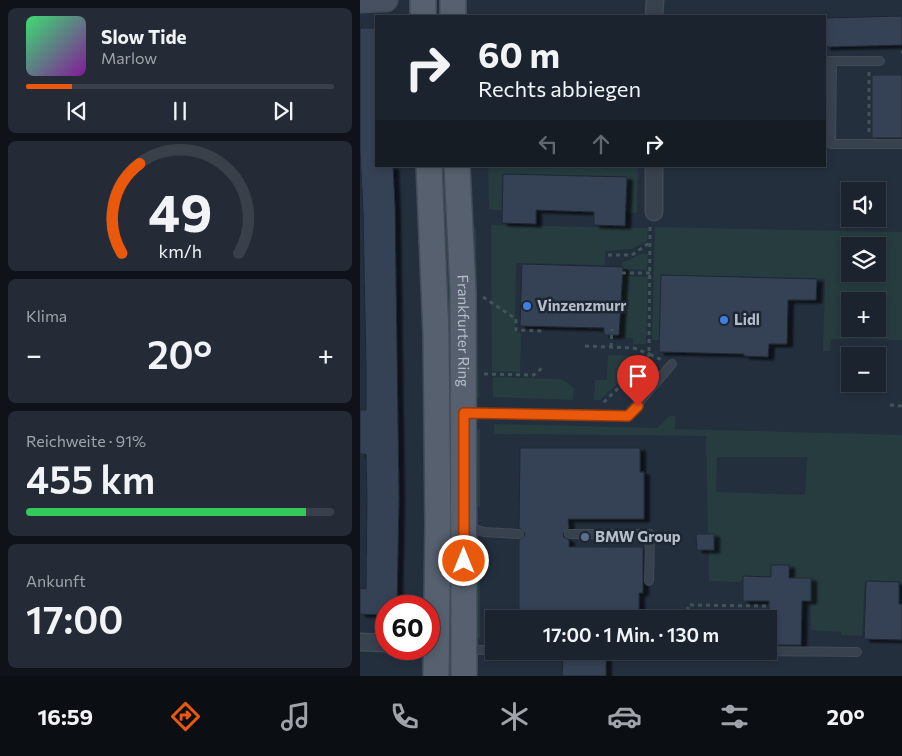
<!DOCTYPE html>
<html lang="de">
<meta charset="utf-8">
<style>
:root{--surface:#1b232e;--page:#242b36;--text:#f1f3f6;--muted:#a0a4aa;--line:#39404a;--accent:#ea580c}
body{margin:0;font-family:Commissioner,sans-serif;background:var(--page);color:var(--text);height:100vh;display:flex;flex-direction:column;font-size:19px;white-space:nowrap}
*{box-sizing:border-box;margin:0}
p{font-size:16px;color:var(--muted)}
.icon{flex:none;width:28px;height:28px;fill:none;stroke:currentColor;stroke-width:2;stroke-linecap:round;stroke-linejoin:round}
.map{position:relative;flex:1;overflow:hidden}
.drawer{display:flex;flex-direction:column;gap:8px;padding:8px;background:#0f1319;width:360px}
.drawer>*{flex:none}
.guide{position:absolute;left:15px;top:15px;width:451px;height:152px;border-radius:0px;box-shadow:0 2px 8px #0003,0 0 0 1px var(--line);background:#1b232e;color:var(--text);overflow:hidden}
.controls{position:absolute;left:481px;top:182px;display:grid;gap:10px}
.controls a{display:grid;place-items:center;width:45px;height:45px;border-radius:0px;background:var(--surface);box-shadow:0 2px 8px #0003,0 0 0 1px var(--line);font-size:25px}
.speed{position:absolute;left:15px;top:595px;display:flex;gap:10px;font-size:25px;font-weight:700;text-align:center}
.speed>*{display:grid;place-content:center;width:65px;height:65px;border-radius:50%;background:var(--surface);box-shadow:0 2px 8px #0003,0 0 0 1px var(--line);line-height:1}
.speed .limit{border:8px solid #d22;background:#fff;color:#111}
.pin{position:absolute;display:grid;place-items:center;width:42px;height:42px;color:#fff;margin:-51px -21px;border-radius:50% 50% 50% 0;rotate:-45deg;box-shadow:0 0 5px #0007}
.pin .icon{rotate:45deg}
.me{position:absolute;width:55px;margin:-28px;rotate:0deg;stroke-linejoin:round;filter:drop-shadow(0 0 4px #0008)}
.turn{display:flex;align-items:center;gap:18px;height:105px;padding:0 20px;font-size:22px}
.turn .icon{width:65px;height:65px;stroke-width:2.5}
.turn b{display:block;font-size:35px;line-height:42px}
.lanes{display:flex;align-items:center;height:48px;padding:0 20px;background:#0003;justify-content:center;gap:25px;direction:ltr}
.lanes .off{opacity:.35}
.big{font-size:38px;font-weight:600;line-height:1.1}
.drawer .widget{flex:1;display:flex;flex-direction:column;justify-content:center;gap:8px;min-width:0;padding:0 18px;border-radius:8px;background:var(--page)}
.drawer .dial{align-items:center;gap:0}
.dial svg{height:130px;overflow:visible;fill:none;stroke:var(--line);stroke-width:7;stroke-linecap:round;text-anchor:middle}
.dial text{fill:var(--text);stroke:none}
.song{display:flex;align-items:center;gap:15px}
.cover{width:60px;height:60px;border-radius:8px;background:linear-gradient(135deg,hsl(140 70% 55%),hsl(290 70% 35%))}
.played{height:5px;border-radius:2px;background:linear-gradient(90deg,var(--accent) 15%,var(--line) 15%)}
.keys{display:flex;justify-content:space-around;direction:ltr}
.heat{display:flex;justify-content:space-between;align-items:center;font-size:28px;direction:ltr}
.charge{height:8px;border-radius:4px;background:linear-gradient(90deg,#34c759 91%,var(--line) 0)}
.trip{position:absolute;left:125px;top:610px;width:292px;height:50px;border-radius:0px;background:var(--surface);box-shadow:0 2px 8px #0003,0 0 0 1px var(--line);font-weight:600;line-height:50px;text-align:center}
.dock{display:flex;height:80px;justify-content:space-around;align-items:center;background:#0b0e12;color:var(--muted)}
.dock .icon{width:35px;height:35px}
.dock .current{color:var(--accent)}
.dock b{font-size:22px;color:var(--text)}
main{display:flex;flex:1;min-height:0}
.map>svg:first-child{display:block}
.green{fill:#263c3f;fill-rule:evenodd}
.building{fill:#364354;stroke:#1f2835;filter:url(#shadow)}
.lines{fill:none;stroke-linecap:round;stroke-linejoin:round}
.service-casing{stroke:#414a57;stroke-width:10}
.minor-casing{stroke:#414a57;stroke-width:19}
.secondary-casing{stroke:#414a57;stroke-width:25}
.primary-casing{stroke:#414a57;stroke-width:28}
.path{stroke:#3f5557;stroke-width:3;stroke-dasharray:4 4;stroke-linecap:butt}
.service{stroke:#38414e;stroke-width:8}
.minor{stroke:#38414e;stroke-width:16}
.secondary{stroke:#465061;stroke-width:22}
.primary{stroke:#56606e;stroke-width:25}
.route-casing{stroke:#983908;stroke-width:12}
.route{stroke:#ea580c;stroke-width:9}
.shop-dot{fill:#3f7fe0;stroke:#1d2633;stroke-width:2}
.service-dot{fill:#5c6f8a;stroke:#1d2633;stroke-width:2}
.labels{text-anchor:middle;stroke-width:5;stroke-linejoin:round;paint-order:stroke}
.poi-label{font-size:15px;font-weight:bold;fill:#b4bcc9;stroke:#1d2633;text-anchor:start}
.street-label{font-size:15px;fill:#b4bcc9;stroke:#1d2633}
</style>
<main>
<section class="drawer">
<div class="widget">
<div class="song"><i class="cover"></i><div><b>Slow Tide</b><p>Marlow</p></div></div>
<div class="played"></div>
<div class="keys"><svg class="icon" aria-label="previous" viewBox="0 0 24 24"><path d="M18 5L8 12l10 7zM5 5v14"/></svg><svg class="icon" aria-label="pause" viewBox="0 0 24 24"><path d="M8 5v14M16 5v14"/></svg><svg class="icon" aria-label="next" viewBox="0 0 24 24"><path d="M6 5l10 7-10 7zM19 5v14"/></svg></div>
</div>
<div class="widget dial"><svg viewBox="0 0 100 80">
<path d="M14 69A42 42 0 1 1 86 69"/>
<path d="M14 69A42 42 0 0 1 25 14" stroke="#ea580c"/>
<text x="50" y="56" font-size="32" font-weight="700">49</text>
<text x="50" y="72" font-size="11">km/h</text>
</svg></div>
<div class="widget"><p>Klima</p>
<div class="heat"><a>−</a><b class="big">20°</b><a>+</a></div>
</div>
<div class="widget"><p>Reichweite · 91%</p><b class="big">455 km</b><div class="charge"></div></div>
<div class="widget"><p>Ankunft</p><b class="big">17:00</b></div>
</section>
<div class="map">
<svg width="542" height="676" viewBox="0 0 542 676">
<defs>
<filter id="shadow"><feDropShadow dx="5.5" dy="3" stdDeviation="1" flood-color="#0009"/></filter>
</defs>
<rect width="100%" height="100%" fill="#242f3e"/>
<g class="green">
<path d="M81,166h5l5,99 2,242h-3l-4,-241z"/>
<path d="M128,166h150l-1,47h-11l1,-36 -124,-3 -1,36 -13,-1z"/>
<path d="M131,225l157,3 -1,13 -15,8 -27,2v14l-89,-2 -1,69 6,1 -1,39 -28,-1z"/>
<path d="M295,227l247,5v108l-71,-1 -1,12h-7l2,-72 -163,-4 -2,65h-8zM490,246h28v28h-28zM490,301h28v28h-28z"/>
<path d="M112,228h4l3,170h-4z"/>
<path d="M281,254h7l-1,16 -25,-1v-6z"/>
<path d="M262,276l26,1 -2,67h-13v-6l-12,-1z"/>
<path d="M248,355l31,1 3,4 -42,40h-6l1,-20h12z"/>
<path d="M133,377l69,2 12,9 -1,12 -80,-3z"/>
<path d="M309,416h6v13l227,6v168h-2v-22h-35l-3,55 -21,-1v-3l-30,-2v-51l-22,-1v-13h-18v12l-28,-1 -2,6 -32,-1 -3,-145 -211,-2 -1,-10 163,4zM357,457h90l-2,38 -89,-3z"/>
<path d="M120,429v79l-5,-4v-72z"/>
<path d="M90,533h3l2,143h-8z"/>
<path d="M120,550v90l-5,-5v-83z"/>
</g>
<g class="building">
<path d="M542,16v29l-77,2v-29z"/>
<path d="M0,28h16v138h17l2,42 4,290 -2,108h-11v9l-26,-1v-26l6,1 1,-92 -1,-43h-6v-44h6v-40l-3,-160 -3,-59z"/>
<rect x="512" y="75" width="30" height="63"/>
<path d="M143,174l124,3 -2,49 -31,-1v-13l-58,-2v14l-34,-1z"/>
<path d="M162,264l101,3 -4,68h-15v-7l-84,-2z"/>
<path d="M301,275l156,4 -1,21h-28l-1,44h-18l-1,13 -24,-1v-2l-85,-2z"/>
<path d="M160,448h120v24h4v47h-76l1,9 -6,6 1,3 5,3v7h74v46h-4v24h-120v-77l4,-3 2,-3 -3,-4 -3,-2z"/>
<path d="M336,534h18v16h-17z"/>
<path d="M411,565h18v13h22v23h-9l-1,44h-32v-44h-26v-25l28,1z"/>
<path d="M506,581l33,1v22h3v36l-38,-1z"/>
<path d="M203,657l43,1v18h-44z"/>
</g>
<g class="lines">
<defs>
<g id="service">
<path d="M465,61h55"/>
<path d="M472,61l-1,83h71"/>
<path d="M107,413l161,2 44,-51"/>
<path d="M107,527l17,5 35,2"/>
<path d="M209,534h81l-1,47"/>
<path d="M108,650h26"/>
<path d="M392,651l105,1"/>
</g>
<g id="minor">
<path d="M294,16l1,-16"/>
<path d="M294,212v-46"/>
<path d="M0,642l26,1"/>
</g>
<path id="secondary" d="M0,1l26,-1"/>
<g id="primary">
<path d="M63,0v16"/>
<path d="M93,0v16"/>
<path d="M69,166l7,169 2,190 -2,151"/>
<path id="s1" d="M97,166l6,125 1,385"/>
</g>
</defs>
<use href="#service" class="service-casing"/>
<use href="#minor" class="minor-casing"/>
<use href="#secondary" class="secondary-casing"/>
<use href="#primary" class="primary-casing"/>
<g class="path">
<path d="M541,52h1"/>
<path d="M509,72v61"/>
<path d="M290,227l-1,127 13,6"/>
<path d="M248,255h24l17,-12"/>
<path d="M262,273h28"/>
<path d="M123,297l33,22v11l28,1"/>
<path d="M225,346l49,2 15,6 -2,6 -44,43"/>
<path d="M251,347l1,-18"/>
<path d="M124,374l50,1 9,-8"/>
<path d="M530,405l12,1"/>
<path d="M327,619l1,-14 79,1"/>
</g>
<use href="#service" class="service"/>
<use href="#minor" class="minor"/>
<use href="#secondary" class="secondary"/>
<use href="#primary" class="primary"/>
</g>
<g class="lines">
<defs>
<path id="route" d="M104,561v-148l164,3 10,-10"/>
</defs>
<use href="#route" class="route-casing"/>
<use href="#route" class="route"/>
</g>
<g class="shop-dot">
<circle cx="167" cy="306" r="5"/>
<circle cx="364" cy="320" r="5"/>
</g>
<circle class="service-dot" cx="225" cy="537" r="5"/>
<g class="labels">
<g class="poi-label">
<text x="177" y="311">Vinzenzmurr</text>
<text x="374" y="325">Lidl</text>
<text x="235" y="542">BMW Group</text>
</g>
<g class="street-label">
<text dy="5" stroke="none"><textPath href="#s1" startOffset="165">Frankfurter Ring</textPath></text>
</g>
</g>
</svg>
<div class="controls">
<a><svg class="icon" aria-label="sound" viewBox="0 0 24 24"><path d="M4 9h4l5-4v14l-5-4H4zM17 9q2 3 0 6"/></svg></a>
<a><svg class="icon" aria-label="layers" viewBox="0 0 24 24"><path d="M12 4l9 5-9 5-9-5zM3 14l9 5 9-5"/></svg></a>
<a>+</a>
<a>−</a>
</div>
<div class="speed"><div class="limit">60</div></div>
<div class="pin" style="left:278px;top:406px;background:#d93025"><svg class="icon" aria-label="arrive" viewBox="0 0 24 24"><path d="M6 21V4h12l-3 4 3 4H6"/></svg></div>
<svg class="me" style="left:104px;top:561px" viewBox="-20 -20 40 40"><circle r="17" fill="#ea580c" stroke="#fff" stroke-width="3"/><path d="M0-11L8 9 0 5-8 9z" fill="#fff"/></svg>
<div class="trip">17:00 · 1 Min. · 130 m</div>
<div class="guide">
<div class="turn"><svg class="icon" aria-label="right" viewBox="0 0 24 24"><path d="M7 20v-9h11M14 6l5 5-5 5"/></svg><div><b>60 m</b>Rechts abbiegen</div></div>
<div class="lanes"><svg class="icon off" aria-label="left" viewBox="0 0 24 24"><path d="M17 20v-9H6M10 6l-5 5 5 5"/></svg><svg class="icon off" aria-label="ahead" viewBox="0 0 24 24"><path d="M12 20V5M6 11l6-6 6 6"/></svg><svg class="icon" aria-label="right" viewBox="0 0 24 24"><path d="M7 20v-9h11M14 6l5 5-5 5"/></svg></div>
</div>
</div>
</main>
<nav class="dock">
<b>16:59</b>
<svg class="icon current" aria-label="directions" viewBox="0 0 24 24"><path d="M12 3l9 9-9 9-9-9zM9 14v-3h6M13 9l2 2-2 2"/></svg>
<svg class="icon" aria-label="music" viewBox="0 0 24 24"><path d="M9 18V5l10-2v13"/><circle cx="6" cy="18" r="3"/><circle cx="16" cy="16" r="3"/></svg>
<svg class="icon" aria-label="phone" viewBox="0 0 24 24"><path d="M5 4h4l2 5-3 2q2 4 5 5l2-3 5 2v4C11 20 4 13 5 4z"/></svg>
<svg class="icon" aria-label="climate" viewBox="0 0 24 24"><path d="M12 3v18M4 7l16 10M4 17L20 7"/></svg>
<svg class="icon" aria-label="car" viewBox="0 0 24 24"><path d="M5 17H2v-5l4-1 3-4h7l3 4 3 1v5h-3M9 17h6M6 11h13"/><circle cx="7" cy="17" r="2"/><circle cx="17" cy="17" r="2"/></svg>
<svg class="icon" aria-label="filters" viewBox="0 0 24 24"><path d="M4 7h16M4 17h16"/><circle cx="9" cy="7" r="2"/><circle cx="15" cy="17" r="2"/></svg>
<b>20°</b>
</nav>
